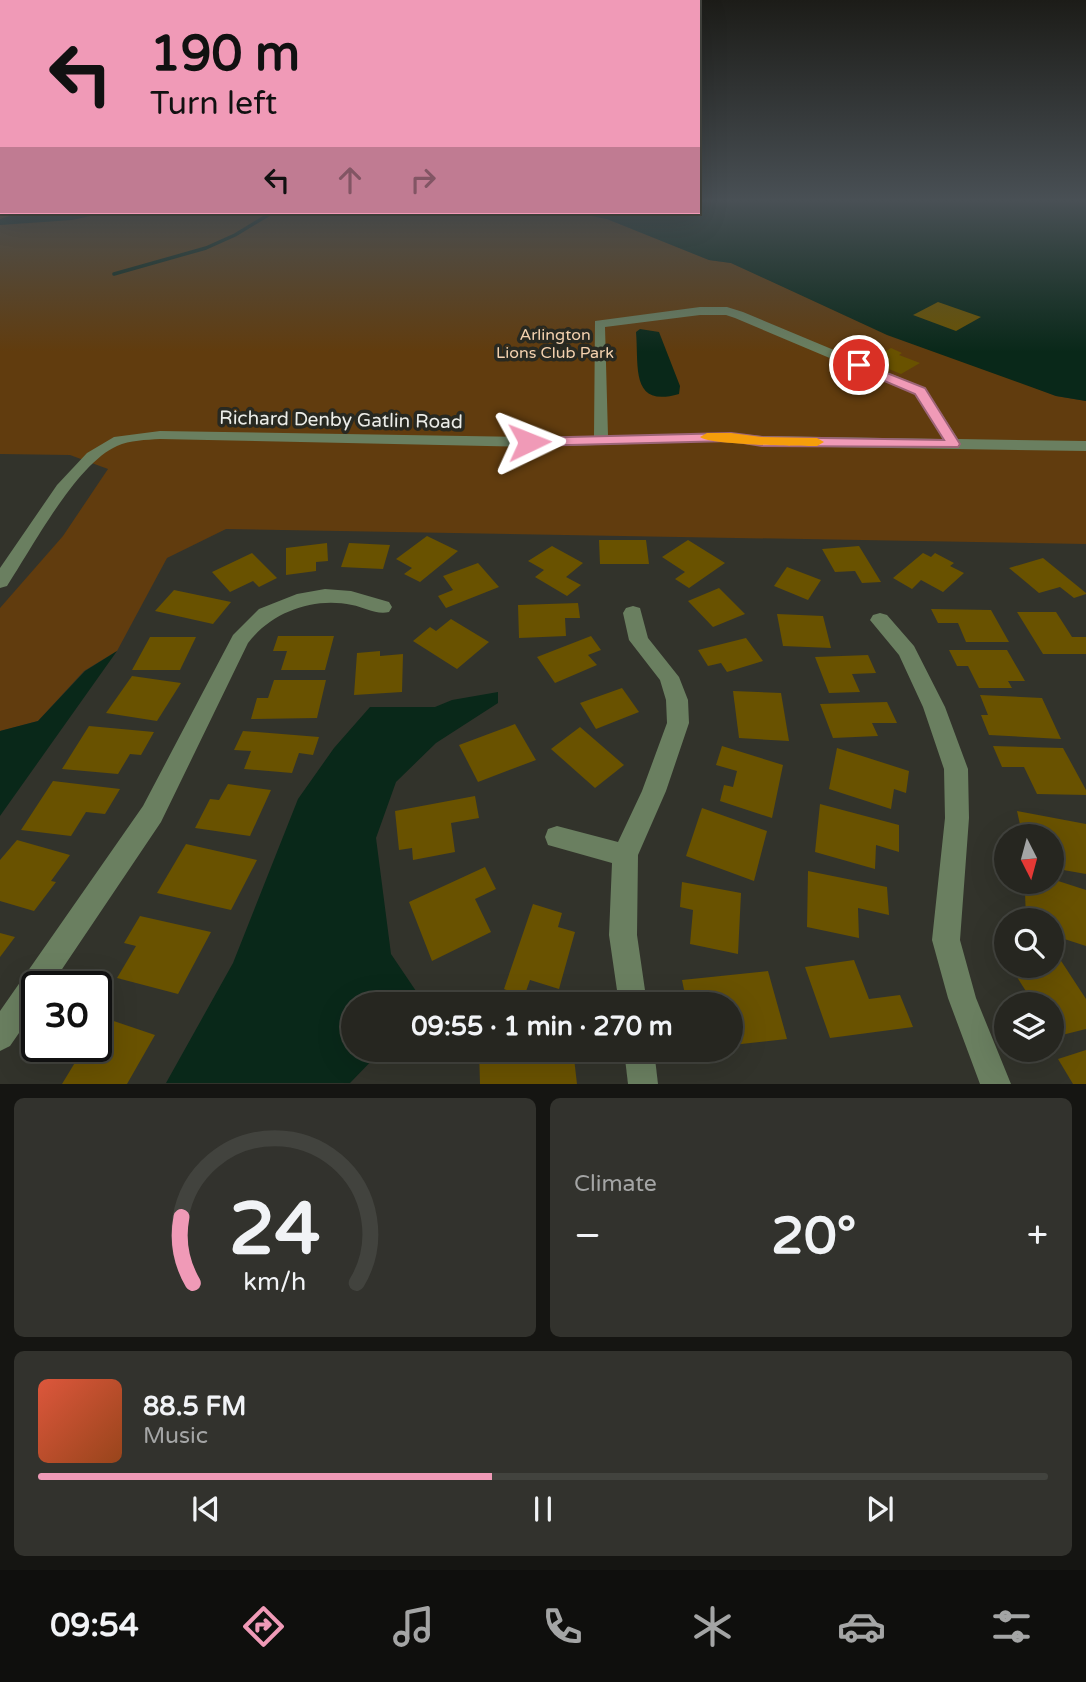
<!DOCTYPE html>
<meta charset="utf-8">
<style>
:root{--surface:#262620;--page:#32322d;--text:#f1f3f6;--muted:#a4a5a5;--line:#42433e;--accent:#f09ab7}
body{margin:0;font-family:"Varela Round",sans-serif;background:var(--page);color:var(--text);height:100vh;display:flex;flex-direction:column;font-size:26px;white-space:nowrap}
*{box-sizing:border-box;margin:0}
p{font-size:23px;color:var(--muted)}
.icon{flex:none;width:38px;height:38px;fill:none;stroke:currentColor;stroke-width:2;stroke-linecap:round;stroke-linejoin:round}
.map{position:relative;height:1084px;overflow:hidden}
.sheet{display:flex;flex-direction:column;gap:14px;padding:14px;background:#151512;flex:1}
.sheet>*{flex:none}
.top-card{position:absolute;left:0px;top:0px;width:700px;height:214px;box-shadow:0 7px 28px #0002,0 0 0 2px var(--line);background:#f09ab7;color:#111;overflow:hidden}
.needle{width:46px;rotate:174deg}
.fabs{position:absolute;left:994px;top:824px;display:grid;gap:14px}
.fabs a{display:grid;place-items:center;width:70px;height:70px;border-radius:50%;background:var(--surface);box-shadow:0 7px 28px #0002,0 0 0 2px var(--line);font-size:35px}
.speed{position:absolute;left:21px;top:971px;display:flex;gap:14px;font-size:35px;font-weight:700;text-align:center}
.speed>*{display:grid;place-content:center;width:91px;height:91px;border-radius:50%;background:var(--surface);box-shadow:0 7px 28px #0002,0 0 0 2px var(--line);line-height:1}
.speed .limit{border:4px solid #111;border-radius:10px;background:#fff;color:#111}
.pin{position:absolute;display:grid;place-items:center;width:60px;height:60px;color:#fff;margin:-30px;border:4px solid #fff;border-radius:50%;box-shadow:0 2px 7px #0007}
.me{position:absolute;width:77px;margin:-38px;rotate:88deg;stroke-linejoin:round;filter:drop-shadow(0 0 5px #0008)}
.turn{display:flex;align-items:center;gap:24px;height:147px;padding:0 35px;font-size:32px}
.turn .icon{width:91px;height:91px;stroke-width:2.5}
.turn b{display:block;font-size:49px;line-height:60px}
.lanes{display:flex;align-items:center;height:66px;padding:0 35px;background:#0003;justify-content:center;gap:35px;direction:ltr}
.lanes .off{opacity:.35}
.big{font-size:52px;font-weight:800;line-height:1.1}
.sheet .card{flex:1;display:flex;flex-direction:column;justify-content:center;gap:10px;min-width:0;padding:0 24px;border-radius:10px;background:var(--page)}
.sheet .dial{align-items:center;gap:0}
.dial svg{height:182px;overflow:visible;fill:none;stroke:var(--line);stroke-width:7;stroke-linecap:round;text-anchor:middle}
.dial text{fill:var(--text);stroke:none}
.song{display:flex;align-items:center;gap:21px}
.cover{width:84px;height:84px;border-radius:10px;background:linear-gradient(135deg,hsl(10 70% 55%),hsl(20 70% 35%))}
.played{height:7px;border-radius:4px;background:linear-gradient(90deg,var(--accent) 45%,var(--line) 45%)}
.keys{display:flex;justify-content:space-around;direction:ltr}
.heat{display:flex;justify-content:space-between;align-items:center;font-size:38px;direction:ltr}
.sheet .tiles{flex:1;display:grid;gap:14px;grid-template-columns:1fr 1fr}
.card:last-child{grid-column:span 2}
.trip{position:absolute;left:341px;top:992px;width:402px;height:70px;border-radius:35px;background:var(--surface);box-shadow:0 7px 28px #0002,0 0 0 2px var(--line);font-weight:800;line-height:70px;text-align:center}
.dock{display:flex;height:112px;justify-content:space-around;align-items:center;background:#0f0f0d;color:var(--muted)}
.dock .icon{width:49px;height:49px}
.dock .current{color:var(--accent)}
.dock b{font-size:32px;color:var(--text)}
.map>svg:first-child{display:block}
.green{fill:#613c0e}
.water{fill:#092819}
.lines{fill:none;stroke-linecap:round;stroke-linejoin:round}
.stream{stroke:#092819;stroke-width:3.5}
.building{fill:#695200}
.minor{fill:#6a7f60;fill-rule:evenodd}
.route{fill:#f09ab7;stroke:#9c6477;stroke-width:2}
.slow{fill:#f59e0b}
.labels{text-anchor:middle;stroke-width:7;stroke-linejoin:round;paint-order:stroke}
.far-park-label{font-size:16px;fill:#f3d1af;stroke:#282921}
.street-label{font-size:19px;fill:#ecede8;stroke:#282921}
</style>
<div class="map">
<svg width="1086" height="1084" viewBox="0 0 1086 1084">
<rect width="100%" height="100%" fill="#32332b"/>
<path class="green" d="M0,200l2,12h570l35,7 102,41 22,3 80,36 245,97 30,5v143l-860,-15 -59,29 -50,93 -33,20 -46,50 -38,10v-123l63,-72 45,-67 -38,-14 -70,-1z"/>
<g class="water">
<path d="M698,200h388v201l-30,-5 -169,-61 -156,-72 -22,-3 -102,-41 -35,-7h126z"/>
<path d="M22,212h87l-37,8 -72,5v-6z"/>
<path d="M640,329l19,3 21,54 -1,8c-49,14 -40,-27 -43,-62z"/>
<path d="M117,651l-117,165v-85l38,-10 47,-50z"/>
<path d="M498,692v11l-62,40 -40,39 -20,56 15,116 25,37 -3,13h-59v46h28l-32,33h-184l67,-120 65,-164 36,-51 36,-41h65l17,-7z"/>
</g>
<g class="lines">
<path class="stream" d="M114,274l92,-26 29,-13 38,-23"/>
</g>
<g class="building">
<path d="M938,302l43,15 -25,14 -43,-16z"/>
<path d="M891,348l11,5 -3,2 21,8 -19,11 -32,-13z"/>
<path d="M427,536l31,15 -38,31 -16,-8 8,-6 -16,-9z"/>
<path d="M599,540h47l3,24h-49z"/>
<path d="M688,540l37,23 -36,25 -14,-9 10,-7 -23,-15z"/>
<path d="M327,543l1,18 -12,1v9l-30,4v-27z"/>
<path d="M349,543l41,2 -7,24 -42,-2z"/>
<path d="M552,546l31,17 -17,14 15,8 -14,11 -32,-19 9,-7 -16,-9z"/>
<path d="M859,546l22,36 -19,1 -7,-12 -20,1 -13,-23z"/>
<path d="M252,553l25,25 -18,9 -6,-6 -23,11 -18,-20z"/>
<path d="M923,553l8,4 4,-4 19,10 -4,3 14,7 -21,19 -22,-12 -9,9 -19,-11z"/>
<path d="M1043,558l43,35v1l-12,4 -14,-11 -21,6 -30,-25z"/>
<path d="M478,563l21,24 -53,21 -8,-12 15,-6 -10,-14z"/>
<path d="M787,567l34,13 -13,20 -34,-14z"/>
<path d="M719,588l26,26 -32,13 -25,-26z"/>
<path d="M174,590l57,12 -18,22 -58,-13z"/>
<path d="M578,603l2,15h-15l1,18 -47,2 -1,-33z"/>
<path d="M931,609l60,1 18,32h-43l-8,-19h-20z"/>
<path d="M1017,612h39l16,25h14v17h-43z"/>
<path d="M777,614l46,2 8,32 -48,-2z"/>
<path d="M451,619l38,23 -32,27 -44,-28 17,-14 6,4z"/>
<path d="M278,636h56l-9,34h-44l6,-19h-14z"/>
<path d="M591,636l10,14 -13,5 9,10 -42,18 -18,-26z"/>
<path d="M150,637h46l-16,33h-48z"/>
<path d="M746,638l17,23 -36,11 -6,-9 -13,3 -10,-16z"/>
<path d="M949,650h58l18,31h-17l4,7h-33l-11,-22h-11z"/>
<path d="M380,651v5l23,-2 -1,38 -48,3 3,-42z"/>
<path d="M868,655l8,18 -24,1 8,18 -31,1 -14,-36z"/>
<path d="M132,676l49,7 -24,38 -51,-8z"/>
<path d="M274,680h52l-9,38 -66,1 6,-21h11z"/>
<path d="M622,688l17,24 -43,17 -16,-26z"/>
<path d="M733,691l48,2 8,48 -50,-3z"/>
<path d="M980,695l62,3 19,41 -72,-4 -8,-20h7z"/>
<path d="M887,702l10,21h-25l6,13 -45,2 -13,-34z"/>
<path d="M515,724l21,36 -58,22 -19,-37z"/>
<path d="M89,726l65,6 -13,23 -11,-1 -12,20 -56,-5z"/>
<path d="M580,727l44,38 -29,23 -44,-39z"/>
<path d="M243,731l76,6 -6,18 -14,-2 -7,20 -48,-4 7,-18 -17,-1z"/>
<path d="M722,746l61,19 -11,53 -52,-17 4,-16 9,2 4,-16 -21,-6z"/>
<path d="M993,746l70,2 23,42v5l-49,-1 -13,-27h-22z"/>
<path d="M837,748l72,23 -3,22 -12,-4 -3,20 -62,-20z"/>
<path d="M53,781l67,8 -15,25 -19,-2 -15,24 -50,-6z"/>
<path d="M228,784l43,6 -21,46 -55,-8 15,-29 9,1z"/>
<path d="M475,796l4,22 -28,5 4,29 -42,8 -1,-12 -13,2 -4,-39z"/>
<path d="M820,804l79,21v27l-23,-7 -1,24 -60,-17z"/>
<path d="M702,808l65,23 -13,50 -68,-25z"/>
<path d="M1017,811l69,13v50l-34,-6v-32h-13l-1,-4 -17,-3z"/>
<path d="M17,840l53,15 -19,26 5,1 -22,29 -34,-10v-41z"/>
<path d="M186,844l71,16 -26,50 -74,-17z"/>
<path d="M485,867l11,22 -21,10 16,33 -59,29 -23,-59z"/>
<path d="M808,871l79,16 2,28 -31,-7 1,30 -52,-11z"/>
<path d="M1052,879l34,11v56l-34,-11v-15h-26l-1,-28 -16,-5v-5h43z"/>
<path d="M682,882l59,11 -3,61 -48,-10 3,-34 -13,-3z"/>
<path d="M533,904l29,9 -4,14 17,5 -16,57 -29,-9 -6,17 -20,-8z"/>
<path d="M140,916l71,16 -33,62 -61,-16 19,-32 -12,-3z"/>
<path d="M0,933l15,4 -15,20z"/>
<path d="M1052,947l34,52v30l-32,8 -2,-33h-18l-24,-38h42z"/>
<path d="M854,960l15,39 31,-4 13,32 -83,11 -25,-71z"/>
<path d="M768,971l19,68 -55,6v-41h-45l-5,-24z"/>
<path d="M96,1015l59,20 -28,49h-65l23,-38h11z"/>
<path d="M479,1050h65l1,11 29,-3 3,26h-97z"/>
<path d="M1086,1050v34h-13l-15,-25z"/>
</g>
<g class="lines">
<g class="minor">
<path d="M700,307h27l16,5 182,76 33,51 128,2v10l-324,-5 -31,-5 -202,6 -369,-8c-14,1 -30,1 -43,7 -41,18 -85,102 -110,140l-7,2v-20l57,-83 30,-32 27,-16 46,-6 369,6 65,-1 1,-115zM700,315h26l9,3 180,76 28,45 -181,-3 -31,-3 -123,3 -3,-109z"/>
<path d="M325,589l26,2 38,11 3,5 -3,5c-13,3 -25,-5 -37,-7 -39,-8 -80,7 -104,38l-87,179 -111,165h-13v20l-27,39 -10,5v-40l143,-205 90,-171 26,-26 38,-15z"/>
<path d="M633,606l7,2 8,30 31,39 9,23 1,23 -23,68 -28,64 -1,80 10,69h-28l-10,-69 3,-72 -64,-18 -3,-8 3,-8 9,-3 61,16 24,-51 25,-68 -1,-23 -6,-20 -31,-40 -6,-27 3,-5z"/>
<path d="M880,613l7,2 27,31 31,61 23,62 1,49 -9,122 16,58 35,86h-31l-32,-86 -16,-58 13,-122 -1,-49 -21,-62 -24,-52 -29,-35 3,-5z"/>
<path d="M624,1050h30l4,34h-30z"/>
</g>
</g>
<linearGradient id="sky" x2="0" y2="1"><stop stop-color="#1c1c18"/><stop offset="0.57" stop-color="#495055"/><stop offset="1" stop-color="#495055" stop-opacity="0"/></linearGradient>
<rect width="1086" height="352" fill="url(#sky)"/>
<path class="route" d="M859,362l66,26 35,56 -2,3 -196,-1 -31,-5 -202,5 -7,-4 7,-4 202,-5 31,4 182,3 -29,-46 -61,-26 -1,-3z"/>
<path class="slow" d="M731,433l31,4 55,1 7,4 -7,4c-19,0 -108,-1 -117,-9l7,-4z"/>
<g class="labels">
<g class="far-park-label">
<text x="555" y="340">Arlington<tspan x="555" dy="18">Lions Club Park</tspan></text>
</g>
<g class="street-label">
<text transform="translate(341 419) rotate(1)" y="7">Richard Denby Gatlin Road</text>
</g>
</g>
</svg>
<div class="fabs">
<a><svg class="needle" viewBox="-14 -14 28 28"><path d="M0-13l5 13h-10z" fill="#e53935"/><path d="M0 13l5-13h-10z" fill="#a4a5a5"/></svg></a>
<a><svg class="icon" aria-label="search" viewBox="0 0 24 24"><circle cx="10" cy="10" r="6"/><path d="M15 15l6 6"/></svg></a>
<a><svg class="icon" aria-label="layers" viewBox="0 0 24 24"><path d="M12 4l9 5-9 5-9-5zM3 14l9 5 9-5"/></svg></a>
</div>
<div class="speed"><div class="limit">30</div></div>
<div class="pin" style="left:859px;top:365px;background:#d93025"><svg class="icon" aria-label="arrive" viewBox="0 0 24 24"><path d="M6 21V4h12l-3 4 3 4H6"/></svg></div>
<svg class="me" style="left:529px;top:442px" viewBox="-20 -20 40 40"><path d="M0-17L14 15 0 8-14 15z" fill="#f09ab7" stroke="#fff" stroke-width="4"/></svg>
<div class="trip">09:55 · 1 min · 270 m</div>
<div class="top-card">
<div class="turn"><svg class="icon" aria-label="left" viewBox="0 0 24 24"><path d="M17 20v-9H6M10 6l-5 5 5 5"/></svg><div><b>190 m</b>Turn left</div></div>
<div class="lanes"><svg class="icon" aria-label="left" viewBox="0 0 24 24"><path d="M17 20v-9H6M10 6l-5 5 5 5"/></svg><svg class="icon off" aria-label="ahead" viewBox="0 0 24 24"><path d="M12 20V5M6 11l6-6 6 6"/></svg><svg class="icon off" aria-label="right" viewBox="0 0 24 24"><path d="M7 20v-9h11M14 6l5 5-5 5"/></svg></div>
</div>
</div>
<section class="sheet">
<div class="tiles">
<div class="card dial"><svg viewBox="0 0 100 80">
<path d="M14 69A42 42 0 1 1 86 69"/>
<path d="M14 69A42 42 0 0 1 9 40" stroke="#f09ab7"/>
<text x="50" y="56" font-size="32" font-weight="700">24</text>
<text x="50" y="72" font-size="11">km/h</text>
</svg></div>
<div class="card"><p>Climate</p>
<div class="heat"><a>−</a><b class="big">20°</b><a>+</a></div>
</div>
<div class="card">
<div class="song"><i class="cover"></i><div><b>88.5 FM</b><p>Music</p></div></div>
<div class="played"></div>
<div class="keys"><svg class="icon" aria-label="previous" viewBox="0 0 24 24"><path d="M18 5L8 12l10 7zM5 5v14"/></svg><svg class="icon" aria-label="pause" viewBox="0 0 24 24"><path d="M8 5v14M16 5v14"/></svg><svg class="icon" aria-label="next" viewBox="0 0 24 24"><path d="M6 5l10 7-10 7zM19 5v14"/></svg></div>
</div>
</div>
</section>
<nav class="dock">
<b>09:54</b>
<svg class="icon current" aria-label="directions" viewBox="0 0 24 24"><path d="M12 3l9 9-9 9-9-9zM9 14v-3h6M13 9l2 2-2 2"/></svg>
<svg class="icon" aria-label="music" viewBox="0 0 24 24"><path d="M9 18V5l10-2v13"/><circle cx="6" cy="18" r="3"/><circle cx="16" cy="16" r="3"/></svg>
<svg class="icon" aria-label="phone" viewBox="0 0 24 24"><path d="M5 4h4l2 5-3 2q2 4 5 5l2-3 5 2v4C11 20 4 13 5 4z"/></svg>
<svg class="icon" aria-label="climate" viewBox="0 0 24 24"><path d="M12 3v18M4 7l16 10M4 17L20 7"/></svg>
<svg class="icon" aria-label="car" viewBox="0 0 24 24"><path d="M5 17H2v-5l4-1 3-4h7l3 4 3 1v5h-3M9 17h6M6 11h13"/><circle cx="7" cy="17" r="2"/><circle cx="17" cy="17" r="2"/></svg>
<svg class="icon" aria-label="filters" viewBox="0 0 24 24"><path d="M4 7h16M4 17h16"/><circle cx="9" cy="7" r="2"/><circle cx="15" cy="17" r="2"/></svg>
</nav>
